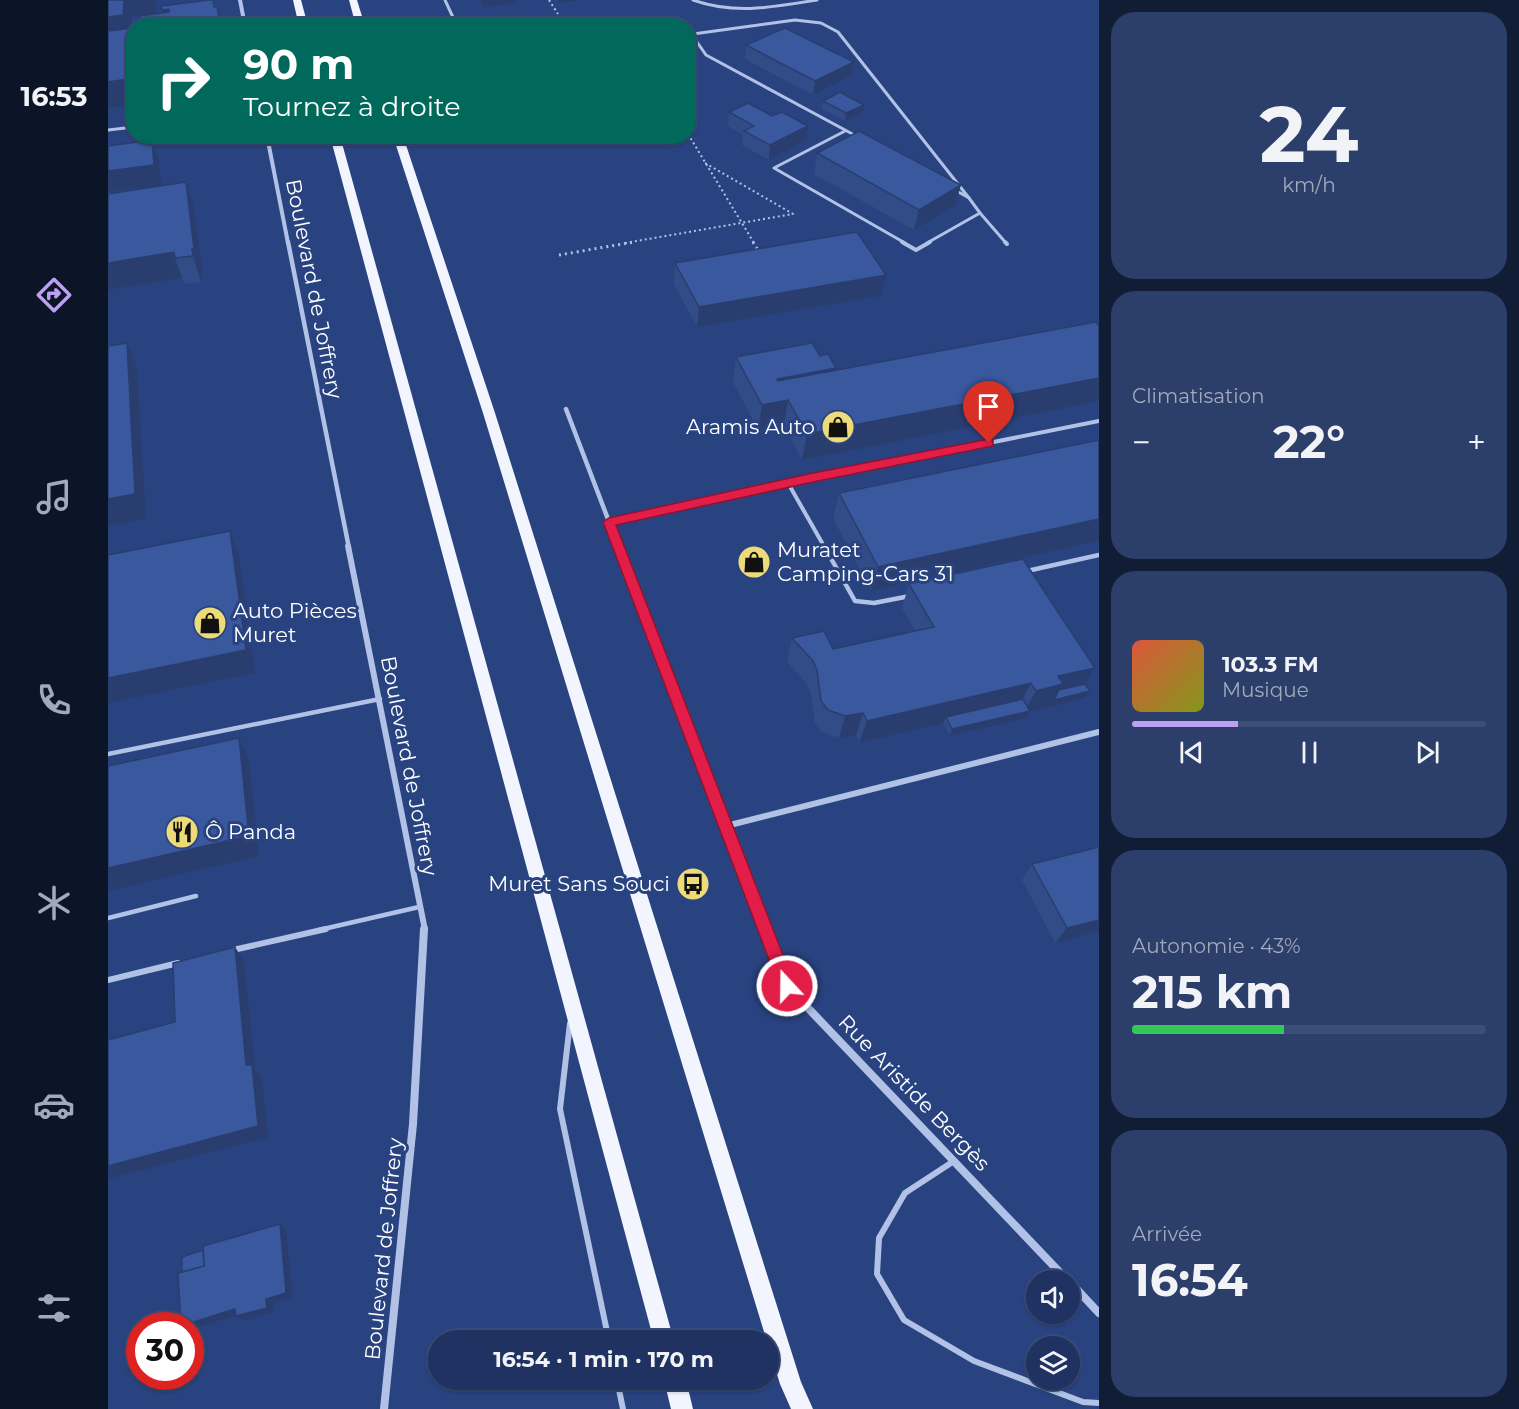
<!DOCTYPE html>
<html lang="fr">
<meta charset="utf-8">
<style>
:root{--surface:#1f3261;--page:#2c3e6a;--text:#f1f3f6;--muted:#a1aabd;--line:#3c4d76;--accent:#bca0f2}
body{margin:0;font-family:Montserrat,sans-serif;background:var(--page);color:var(--text);height:100vh;display:flex;flex-direction:column;font-size:22px;white-space:nowrap}
*{box-sizing:border-box;margin:0}
p{font-size:20px;color:var(--muted)}
.icon{flex:none;width:33px;height:33px;fill:none;stroke:currentColor;stroke-width:2;stroke-linecap:round;stroke-linejoin:round}
.map{position:relative;flex:1;overflow:hidden}
.details{display:flex;flex-direction:column;gap:12px;padding:12px;background:#111c35;width:420px}
.details>*{flex:none}
.guide{position:absolute;left:18px;top:18px;width:570px;height:126px;border-radius:24px;box-shadow:0 2px 4px #0004,0 0 0 2px var(--line);background:#00695c;color:#fff;overflow:hidden}
.controls{position:absolute;left:918px;top:1270px;display:grid;gap:12px}
.controls a{display:grid;place-items:center;width:54px;height:54px;border-radius:50%;background:var(--surface);box-shadow:0 2px 4px #0004,0 0 0 2px var(--line);font-size:30px}
.speed{position:absolute;left:18px;top:1312px;display:flex;gap:12px;font-size:30px;font-weight:700;text-align:center}
.speed>*{display:grid;place-content:center;width:78px;height:78px;border-radius:50%;background:var(--surface);box-shadow:0 2px 4px #0004,0 0 0 2px var(--line);line-height:1}
.speed .limit{border:9px solid #d22;background:#fff;color:#111}
.pin{position:absolute;display:grid;place-items:center;width:51px;height:51px;color:#fff;margin:-62px -26px;border-radius:50% 50% 50% 0;rotate:-45deg;box-shadow:0 0 6px #0007}
.pin .icon{rotate:45deg}
.me{position:absolute;width:66px;margin:-33px;rotate:339deg;stroke-linejoin:round;filter:drop-shadow(0 0 4px #0008)}
.turn{display:flex;align-items:center;gap:21px;height:126px;padding:0 18px;font-size:27px}
.turn .icon{width:78px;height:78px;stroke-width:2.5}
.turn b{display:block;font-size:42px;line-height:51px}
.big{font-size:45px;font-weight:700;line-height:1.1}
.details .tile{flex:1;display:flex;flex-direction:column;justify-content:center;gap:9px;min-width:0;padding:0 21px;border-radius:24px;background:var(--page)}
.details .dial{align-items:center;gap:0}
.dial b{font-size:78px;line-height:1}
.song{display:flex;align-items:center;gap:18px}
.cover{width:72px;height:72px;border-radius:9px;background:linear-gradient(135deg,hsl(10 70% 55%),hsl(70 70% 35%))}
.played{height:6px;border-radius:3px;background:linear-gradient(90deg,var(--accent) 30%,var(--line) 30%)}
.keys{display:flex;justify-content:space-around;direction:ltr}
.heat{display:flex;justify-content:space-between;align-items:center;font-size:33px;direction:ltr}
.charge{height:9px;border-radius:4px;background:linear-gradient(90deg,#34c759 43%,var(--line) 0)}
.trip{position:absolute;left:320px;top:1330px;width:351px;height:60px;border-radius:30px;background:var(--surface);box-shadow:0 2px 4px #0004,0 0 0 2px var(--line);font-weight:700;line-height:60px;text-align:center}
main{display:flex;flex:1;min-height:0}
.menu{display:flex;flex-direction:column;width:108px;justify-content:space-around;align-items:center;background:#0c1427;color:var(--muted)}
.menu .icon{width:42px;height:42px}
.menu .active{color:var(--accent)}
.menu b{font-size:27px;color:var(--text)}
.map>svg:first-child{display:block}
.lines{fill:none;stroke-linecap:round;stroke-linejoin:round}
.path-far1{stroke:#b1c2e6;stroke-width:2;stroke-dasharray:2 3;stroke-linecap:butt}
.path{stroke:#b1c2e6;stroke-width:3;stroke-dasharray:2 4;stroke-linecap:butt}
.lane-far3{stroke:#b1c2e6;stroke-width:3}
.lane-far2{stroke:#b1c2e6;stroke-width:4}
.lane-far1{stroke:#b1c2e6;stroke-width:4.5}
.lane{stroke:#b1c2e6;stroke-width:6}
.street-far3{stroke:#b1c2e6;stroke-width:4}
.street-far2{stroke:#b1c2e6;stroke-width:4.5}
.street-far1{stroke:#b1c2e6;stroke-width:6}
.street{stroke:#b1c2e6;stroke-width:8}
.primary{fill:#f2f5fd;fill-rule:evenodd}
.wall{fill:#324c88}
.shaded-wall{fill:#293e6f}
.building{fill:#3a589e;stroke:#293e6f;stroke-width:1.5}
.route{fill:#e11d48;stroke:#92132f;stroke-width:1.5}
.labels{text-anchor:middle;stroke-width:6;stroke-linejoin:round;paint-order:stroke}
.street-label{font-size:21px;fill:#fff;stroke:#294381}
.poi-label{font-size:21px;fill:#fff;stroke:#294381;text-anchor:start}
</style>
<main>
<nav class="menu">
<b>16:53</b>
<svg class="icon active" aria-label="directions" viewBox="0 0 24 24"><path d="M12 3l9 9-9 9-9-9zM9 14v-3h6M13 9l2 2-2 2"/></svg>
<svg class="icon" aria-label="music" viewBox="0 0 24 24"><path d="M9 18V5l10-2v13"/><circle cx="6" cy="18" r="3"/><circle cx="16" cy="16" r="3"/></svg>
<svg class="icon" aria-label="phone" viewBox="0 0 24 24"><path d="M5 4h4l2 5-3 2q2 4 5 5l2-3 5 2v4C11 20 4 13 5 4z"/></svg>
<svg class="icon" aria-label="climate" viewBox="0 0 24 24"><path d="M12 3v18M4 7l16 10M4 17L20 7"/></svg>
<svg class="icon" aria-label="car" viewBox="0 0 24 24"><path d="M5 17H2v-5l4-1 3-4h7l3 4 3 1v5h-3M9 17h6M6 11h13"/><circle cx="7" cy="17" r="2"/><circle cx="17" cy="17" r="2"/></svg>
<svg class="icon" aria-label="filters" viewBox="0 0 24 24"><path d="M4 7h16M4 17h16"/><circle cx="9" cy="7" r="2"/><circle cx="15" cy="17" r="2"/></svg>
</nav>
<div class="map">
<svg width="991" height="1409" viewBox="0 0 991 1409">
<rect width="100%" height="100%" fill="#294381"/>
<g class="lines">
<g class="path-far1">
<path d="M441,0l9,14"/>
<path d="M580,134l66,109"/>
<path d="M517,243l168,-29 -88,-51"/>
</g>
<g class="path">
<path d="M645,242l6,10"/>
<path d="M451,255l75,-13"/>
</g>
<g class="lane-far3">
<path d="M337,0l12,26"/>
<path d="M585,0c42,15 81,7 124,0"/>
<path d="M477,26c33,-6 65,-14 97,0"/>
<path d="M580,29l18,26 152,82"/>
<path d="M585,34l102,-14 26,3 17,9 131,166 -14,-8"/>
<path d="M0,130l26,-3"/>
<path d="M737,131l-71,37 131,75"/>
<path d="M112,136l8,8 39,-6"/>
<path d="M872,213l26,30"/>
<path d="M819,243l53,-30 -11,-15"/>
</g>
<g class="lane-far2">
<path d="M794,242l14,8 14,-8"/>
<path d="M897,242l2,2"/>
<path d="M680,483l37,65"/>
<path d="M501,522l204,-44 286,-57"/>
</g>
<g class="lane-far1">
<path d="M716,546l31,55 19,2 36,-7"/>
<path d="M919,571l72,-16"/>
<path d="M0,754l272,-55"/>
<path d="M0,918l88,-22"/>
<path d="M211,930l100,-23"/>
</g>
<g class="lane">
<path d="M125,950l93,-21"/>
<path d="M0,980l70,-17"/>
<path d="M462,1023l-10,86 49,232"/>
<path d="M846,1161l-49,32 -26,45 -2,36 27,46 70,41 109,41 16,1"/>
<path d="M509,1380l6,29"/>
</g>
<g class="street-far3">
<path d="M132,0l5,26"/>
<path d="M159,136l21,107"/>
</g>
<g class="street-far2">
<path d="M180,242l61,306"/>
<path d="M458,409l53,139"/>
</g>
<g class="street-far1">
<path d="M240,546l77,384"/>
<path d="M511,546l147,384"/>
<path d="M618,826l373,-94"/>
</g>
<g class="street">
<path d="M657,929l22,57 281,295"/>
<path d="M962,1282l29,31"/>
<path d="M276,1409l29,-285 11,-195"/>
</g>
<g class="primary">
<path d="M185,0h8l7,26h-9z"/>
<path d="M241,0h8l8,26h-9z"/>
<path d="M222,136h10l334,1205h-20z"/>
<path d="M285,136h10l92,277 306,969 12,27h-22l-11,-25 -297,-971z"/>
<path d="M556,1380h22l7,29h-22z"/>
</g>
</g>
<g class="wall">
<path d="M638,45l108,17 -3,14 -38,19 -68,-36z"/>
<path d="M715,101l40,11 -18,9 -23,-12z"/>
<path d="M621,112l77,28 -37,20 -27,-15 1,-10 -15,-9z"/>
<path d="M709,153l138,53 -41,24 -100,-56z"/>
<path d="M78,182l8,26 9,67h-2v7l-17,2 -2,-6 -74,12v-96z"/>
<path d="M567,263l206,33 -184,31 -23,-43z"/>
<path d="M712,356l16,12 -34,92 -18,-35 -26,5 -25,-48 3,-25z"/>
<path d="M991,440v101l-228,50 -38,-73 6,-25z"/>
<path d="M801,584l176,100 5,7 -4,7 -56,14 -4,6 -76,18 -7,-13 -84,20 -3,-8 -17,3 -17,-6 -7,-8 -4,-31 -4,-9 -20,-22 5,-24 41,11 82,-18 -13,-23z"/>
<path d="M924,864l67,67 -44,12 -33,-63z"/>
</g>
<g class="shaded-wall">
<path d="M16,0h31l2,13 -25,3 -1,23 -23,3v-25z"/>
<path d="M374,0h35v3l-35,4z"/>
<path d="M450,0h22l-22,3z"/>
<path d="M109,7l5,19h-68l63,-9z"/>
<path d="M61,9l4,14 -7,1 -4,-14z"/>
<path d="M746,62l-3,14 -38,19 2,-14z"/>
<path d="M26,78v26l-26,4v-26z"/>
<path d="M756,105l-1,7 -18,9 1,-8z"/>
<path d="M700,126l-2,14 -37,20 1,-15z"/>
<path d="M44,140l7,20 2,25 -53,7v-21z"/>
<path d="M78,182l8,26 9,67h-2v7l-8,-26z"/>
<path d="M853,185l-6,21 -41,24 5,-20z"/>
<path d="M66,252l1,6 7,20 -74,12v-27z"/>
<path d="M778,275l-5,21 -184,31 2,-20z"/>
<path d="M19,343l10,25 9,151 -38,7v-27z"/>
<path d="M728,368l-5,25 -43,8 -4,24 -26,5 4,-25 15,-26z"/>
<path d="M991,378v23l-297,59 5,-26z"/>
<path d="M991,519v22l-228,50 7,-24z"/>
<path d="M122,531l9,25 16,117 -147,30v-25z"/>
<path d="M987,668l-14,23h9l-4,7 -56,14 -4,6 -76,18 2,-7 72,-16 12,-22 22,-15z"/>
<path d="M923,683l-12,23 -73,11 -3,6 -84,20 8,-22z"/>
<path d="M755,713l-7,22 -17,3 6,-22z"/>
<path d="M131,738l10,22 10,96 -151,35v-23z"/>
<path d="M991,920v11l-44,12 12,-15z"/>
<path d="M127,947l9,14 11,107 7,9 6,60 -160,42v-13l138,-101z"/>
<path d="M172,1224l6,6 7,68 -20,6 1,8 -30,9 -8,-5z"/>
<path d="M127,1309l8,4 -53,17v-4h-9z"/>
</g>
<g class="building">
<path d="M0,0h16l-1,15 -15,2z"/>
<path d="M101,0h4l1,7h3l2,10 -57,7 -22,2v-10l29,-4v-3l-7,1 -1,-4z"/>
<path d="M26,28v50l-26,4v-51z"/>
<path d="M677,28l69,34 -39,19 -69,-36z"/>
<path d="M732,92l24,13 -18,8 -23,-12z"/>
<path d="M640,103l24,13 10,-4 26,14 -38,19 -26,-14 10,-5 -25,-14z"/>
<path d="M751,131l102,54 -42,25 -102,-57z"/>
<path d="M44,140l2,25 -46,6v-25z"/>
<path d="M78,182l8,67h-2l1,7 -18,2 -1,-6 -66,11v-69z"/>
<path d="M749,232l29,43 -187,32 -24,-44z"/>
<path d="M988,322l3,4v52l-292,56 -19,-34 -26,5 -26,-48 76,-14 8,13 8,-2 8,14 -59,11 1,2z"/>
<path d="M19,343l8,151 -27,5v-153z"/>
<path d="M991,440v79l-221,48 -39,-74z"/>
<path d="M122,531l16,119 -138,28v-123z"/>
<path d="M915,559l72,109 -37,8 5,8 -27,7 -5,-8 -164,38 -4,-8 -18,3 -17,-6 -7,-9 -4,-31 -4,-9 -21,-23 32,-7 9,18 101,-22 -25,-43z"/>
<path d="M977,684l5,7 -36,9 5,-10z"/>
<path d="M915,699l7,12 -78,18 -6,-12z"/>
<path d="M131,738l10,98 -141,32v-102z"/>
<path d="M991,847v73l-32,8 -35,-64z"/>
<path d="M127,947l11,118h6l6,61 -150,40v-126l67,-18 -2,-59z"/>
<path d="M172,1224l6,69 -20,6 1,9 -31,8 -1,-7 -54,17 -3,-53 26,-7 -1,-20z"/>
<path d="M95,1250l1,16 -22,6v-15z"/>
</g>
<path class="route" d="M881,439l4,1v6l-180,36 -197,43 179,461 -2,5 -6,2 -5,-2 -3,-5 -176,-464 6,-4 204,-45z"/>
<defs>
<symbol id="shop-disc" viewBox="-11 -11 22 22"><circle r="9.5" fill="#eddb79" stroke="#294381"/><path d="M-5-2.5h2.3a2.7 3.5 0 0 1 5.4 0H5L5.5 6h-11ZM-1.5-2.5h3a1.5 2.3 0 0 0-3 0Z" fill="#111"/></symbol>
<symbol id="restaurant-disc" viewBox="-11 -11 22 22"><circle r="9.5" fill="#eddb79" stroke="#294381"/><path d="M-5-6h1v4h1v-4h1v4h1v-4h1v5L-1.5 .5V6h-2V.5L-5-1ZM5-6V6H3V1.5H1.5Q1.5-4 5-6Z" fill="#111"/></symbol>
<symbol id="bus-disc" viewBox="-11 -11 22 22"><circle r="9.5" fill="#eddb79" stroke="#294381"/><path d="M-5-6H5V4H4V6H2V4H-2V6H-4V4H-5ZM-3.5-4V0h7V-4ZM-3.5 1.2v1.5H-2V1.2ZM2 1.2v1.5H3.5V1.2Z" fill="#111"/></symbol>
</defs>
<g fill-rule="evenodd">
<use href="#shop-disc" x="711" y="408" width="38" height="38"/>
<use href="#shop-disc" x="627" y="543" width="38" height="38"/>
<use href="#shop-disc" x="83" y="604" width="38" height="38"/>
<use href="#restaurant-disc" x="55" y="813" width="38" height="38"/>
<use href="#bus-disc" x="566" y="865" width="38" height="38"/>
</g>
<g class="labels">
<g class="street-label">
<text transform="translate(206 289) rotate(79)" y="7">Boulevard de Joffrery</text>
<text transform="translate(301 766) rotate(79)" y="7">Boulevard de Joffrery</text>
<text transform="translate(806 1093) rotate(46)" y="7">Rue Aristide Bergès</text>
<text transform="translate(276 1249) rotate(-84)" y="7">Boulevard de Joffrery</text>
</g>
<g class="poi-label">
<text x="707" y="434" text-anchor="end">Aramis Auto</text>
<text x="669" y="557">Muratet<tspan x="669" dy="24">Camping-Cars 31</tspan></text>
<text x="125" y="618">Auto Pièces<tspan x="125" dy="24">Muret</tspan></text>
<text x="97" y="839">Ô Panda</text>
<text x="562" y="891" text-anchor="end">Muret Sans Souci</text>
</g>
</g>
</svg>
<div class="controls">
<a><svg class="icon" aria-label="sound" viewBox="0 0 24 24"><path d="M4 9h4l5-4v14l-5-4H4zM17 9q2 3 0 6"/></svg></a>
<a><svg class="icon" aria-label="layers" viewBox="0 0 24 24"><path d="M12 4l9 5-9 5-9-5zM3 14l9 5 9-5"/></svg></a>
</div>
<div class="speed"><div class="limit">30</div></div>
<div class="pin" style="left:881px;top:443px;background:#d93025"><svg class="icon" aria-label="arrive" viewBox="0 0 24 24"><path d="M6 21V4h12l-3 4 3 4H6"/></svg></div>
<svg class="me" style="left:679px;top:986px" viewBox="-20 -20 40 40"><circle r="17" fill="#e11d48" stroke="#fff" stroke-width="3"/><path d="M0-11L8 9 0 5-8 9z" fill="#fff"/></svg>
<div class="trip">16:54 · 1 min · 170 m</div>
<div class="guide">
<div class="turn"><svg class="icon" aria-label="right" viewBox="0 0 24 24"><path d="M7 20v-9h11M14 6l5 5-5 5"/></svg><div><b>90 m</b>Tournez à droite</div></div>
</div>
</div>
<section class="details">
<div class="tile dial"><b>24</b><p>km/h</p></div>
<div class="tile"><p>Climatisation</p>
<div class="heat"><a>−</a><b class="big">22°</b><a>+</a></div>
</div>
<div class="tile">
<div class="song"><i class="cover"></i><div><b>103.3 FM</b><p>Musique</p></div></div>
<div class="played"></div>
<div class="keys"><svg class="icon" aria-label="previous" viewBox="0 0 24 24"><path d="M18 5L8 12l10 7zM5 5v14"/></svg><svg class="icon" aria-label="pause" viewBox="0 0 24 24"><path d="M8 5v14M16 5v14"/></svg><svg class="icon" aria-label="next" viewBox="0 0 24 24"><path d="M6 5l10 7-10 7zM19 5v14"/></svg></div>
</div>
<div class="tile"><p>Autonomie · 43%</p><b class="big">215 km</b><div class="charge"></div></div>
<div class="tile"><p>Arrivée</p><b class="big">16:54</b></div>
</section>
</main>
